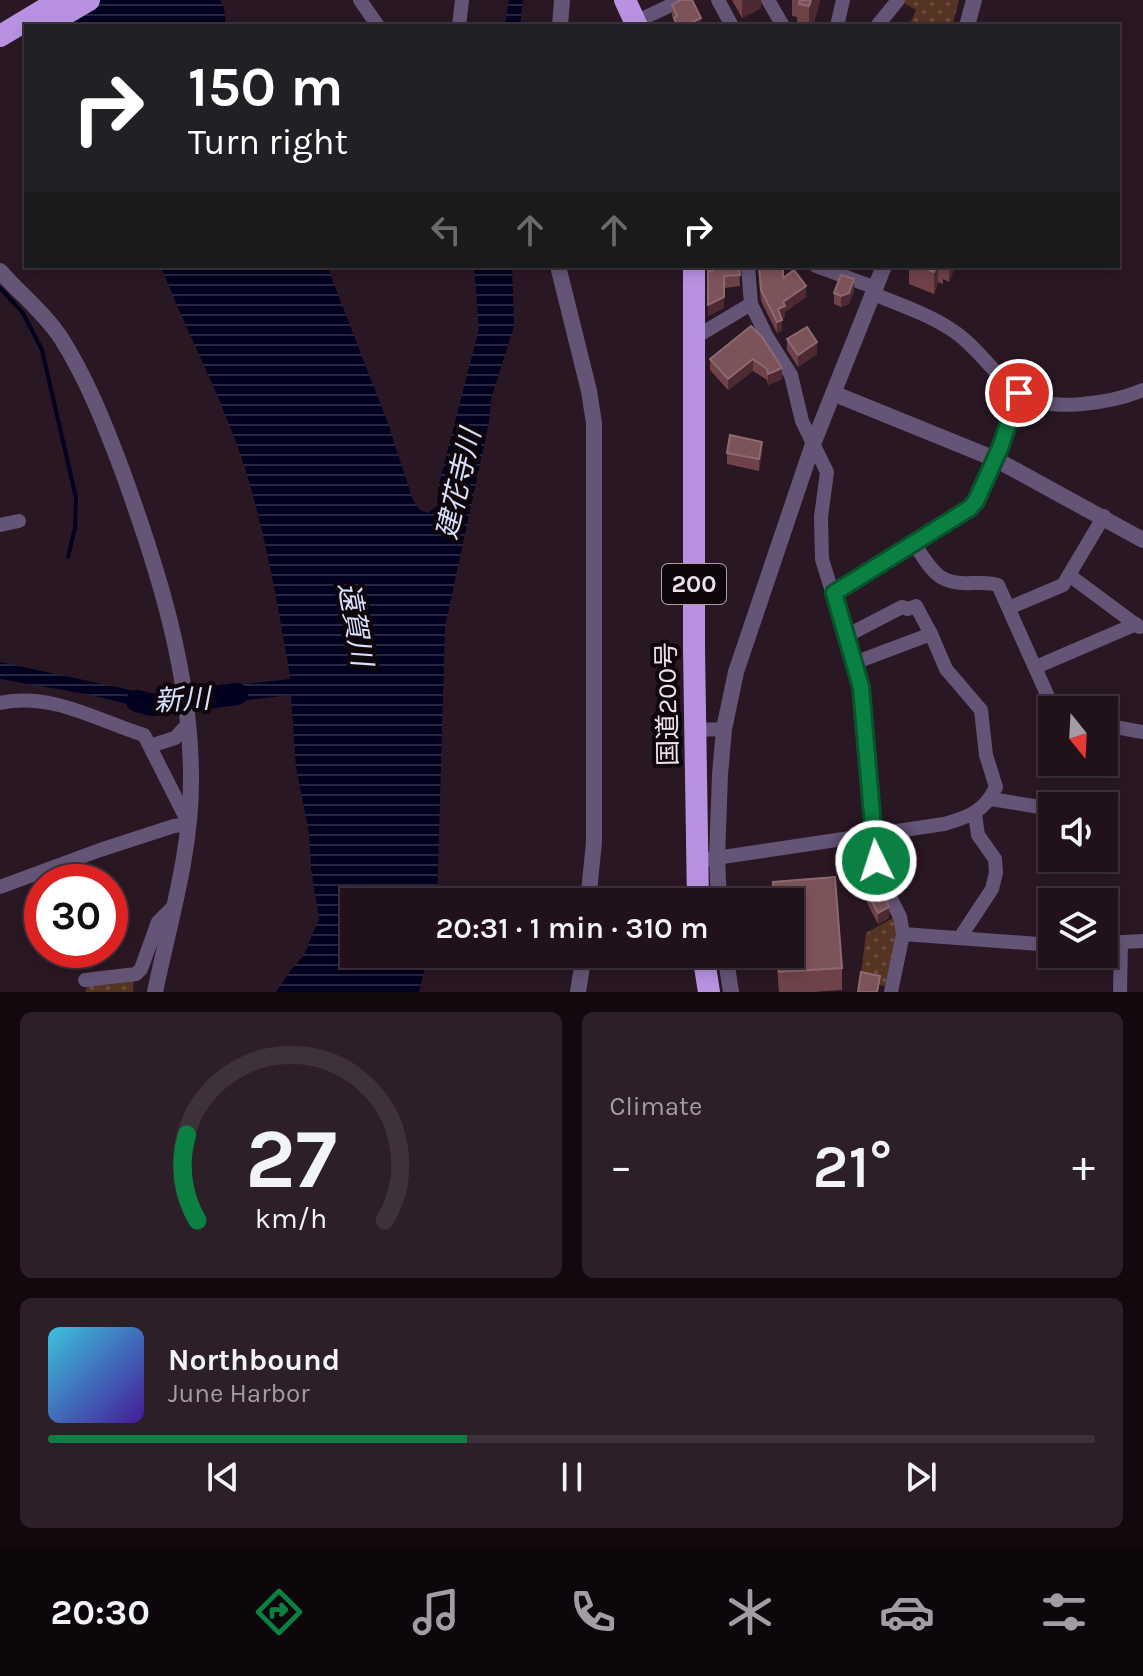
<!DOCTYPE html>
<meta charset="utf-8">
<style>
:root{--surface:#20111b;--page:#2d1f28;--text:#f1f3f6;--muted:#a29da3;--line:#3d313a;--accent:#0b8043}
body{margin:0;font-family:Karla,"Noto Sans JP",sans-serif;background:var(--page);color:var(--text);height:100vh;display:flex;flex-direction:column;font-size:30px;white-space:nowrap}
*{box-sizing:border-box;margin:0}
p{font-size:26px;color:var(--muted)}
.icon{flex:none;width:44px;height:44px;fill:none;stroke:currentColor;stroke-width:2;stroke-linecap:round;stroke-linejoin:round}
.map{position:relative;height:992px;overflow:hidden}
.side{display:flex;flex-direction:column;gap:20px;padding:20px;background:#12090f;flex:1}
.side>*{flex:none}
.hud{position:absolute;left:24px;top:24px;width:1096px;height:244px;border-radius:0px;box-shadow:0 4px 12px #0003,0 0 0 2px var(--line);background:#202124;color:#fff;overflow:hidden}
.needle{width:52px;rotate:162deg}
.fabs{position:absolute;left:1038px;top:696px;display:grid;gap:16px}
.fabs a{display:grid;place-items:center;width:80px;height:80px;border-radius:0px;background:var(--surface);box-shadow:0 4px 12px #0003,0 0 0 2px var(--line);font-size:40px}
.speed{position:absolute;left:24px;top:864px;display:flex;gap:16px;font-size:40px;font-weight:700;text-align:center}
.speed>*{display:grid;place-content:center;width:104px;height:104px;border-radius:50%;background:var(--surface);box-shadow:0 4px 12px #0003,0 0 0 2px var(--line);line-height:1}
.speed .limit{border:12px solid #d22;background:#fff;color:#111}
.pin{position:absolute;display:grid;place-items:center;width:68px;height:68px;color:#fff;margin:-34px;border:4px solid #fff;border-radius:50%;box-shadow:0 2px 8px #0007}
.me{position:absolute;width:88px;margin:-44px;rotate:356deg;stroke-linejoin:round;filter:drop-shadow(0 0 6px #0008)}
.turn{display:flex;align-items:center;gap:28px;height:168px;padding:0 32px;font-size:36px}
.turn .icon{width:104px;height:104px;stroke-width:2.5}
.turn b{display:block;font-size:56px;line-height:68px}
.lanes{display:flex;align-items:center;height:76px;padding:0 32px;background:#0003;justify-content:center;gap:40px;direction:ltr}
.lanes .off{opacity:.35}
.big{font-size:60px;font-weight:600;line-height:1.1}
.side .widget{flex:1;display:flex;flex-direction:column;justify-content:center;gap:12px;min-width:0;padding:0 28px;border-radius:12px;background:var(--page)}
.side .dial{align-items:center;gap:0}
.dial svg{height:208px;overflow:visible;fill:none;stroke:var(--line);stroke-width:7;stroke-linecap:round;text-anchor:middle}
.dial text{fill:var(--text);stroke:none}
.song{display:flex;align-items:center;gap:24px}
.cover{width:96px;height:96px;border-radius:12px;background:linear-gradient(135deg,hsl(190 70% 55%),hsl(260 70% 35%))}
.played{height:8px;border-radius:4px;background:linear-gradient(90deg,var(--accent) 40%,var(--line) 40%)}
.keys{display:flex;justify-content:space-around;direction:ltr}
.heat{display:flex;justify-content:space-between;align-items:center;font-size:44px;direction:ltr}
.side .tiles{flex:1;display:grid;gap:20px;grid-template-columns:1fr 1fr}
.widget:last-child{grid-column:span 2}
.trip{position:absolute;left:340px;top:888px;width:464px;height:80px;border-radius:0px;background:var(--surface);box-shadow:0 4px 12px #0003,0 0 0 2px var(--line);font-weight:600;line-height:80px;text-align:center}
.tab-bar{display:flex;height:128px;justify-content:space-around;align-items:center;background:#0d070b;color:var(--muted)}
.tab-bar .icon{width:56px;height:56px}
.tab-bar .current{color:var(--accent)}
.tab-bar b{font-size:36px;color:var(--text)}
.map>svg:first-child{display:block}
.park{fill:url(#park-dots)}
.water{fill:url(#water-rules)}
.lines{fill:none;stroke-linecap:round;stroke-linejoin:round}
.stream{stroke:#02011f;stroke-width:4}
.river{stroke:#02011f;stroke-width:22}
.minor{stroke:#645476;stroke-width:14}
.tertiary{stroke:#645476;stroke-width:16}
.trunk{stroke:#b892e0;stroke-width:22}
.wall{fill:#6f4248}
.shaded-wall{fill:#4d2a32}
.building{fill:#7c5359;stroke:#8e6970;stroke-width:2}
.route-casing{stroke:#07532c;stroke-width:20}
.route{stroke:#0b8043;stroke-width:14}
.labels{text-anchor:middle;stroke-width:8;stroke-linejoin:round;paint-order:stroke}
.shield{fill:#0e060b;stroke:#ab9fa6;stroke-width:2}
.shield-label{font-size:24px;font-weight:bold;fill:#eee0e9}
.street-label{font-size:26px;fill:#eee0e9;stroke:#0e060b}
.water-label{font-size:28px;font-style:italic;fill:#d8e0fc;stroke:#0e060b}
</style>
<div class="map">
<svg width="1143" height="992" viewBox="0 0 1143 992">
<defs>
<pattern id="park-dots" width="8" height="8" patternUnits="userSpaceOnUse" patternTransform="scale(2)"><rect width="8" height="8" fill="#563424"/><path d="M2 2h.1M6 6h.1" fill="none" stroke="#6f5144" stroke-width="1.8" stroke-linecap="round"/></pattern>
<pattern id="water-rules" width="6" height="5" patternUnits="userSpaceOnUse" patternTransform="scale(2)"><rect width="6" height="5" fill="#02011f"/><path d="M0 2.5h6" fill="none" stroke="#272640"/></pattern>
</defs>
<rect width="100%" height="100%" fill="#2a1724"/>
<g class="park">
<path d="M904,0h55l-7,26h-43l7,-16 -14,-8z"/>
<path d="M893,918l4,16 -12,52 -25,-4 6,-49z"/>
<path d="M134,979l-1,13h-48l3,-8z"/>
</g>
<g class="water">
<path d="M64,0h156l4,8 2,18h-156z"/>
<path d="M509,0h14l-3,26h-15z"/>
<path d="M161,266h166l60,155 26,79 7,10 8,3 9,-7 2,-22 40,-155 -5,-63h38l2,60 -23,73 -2,23 -44,205 -8,275h-83v52h74l-9,38h-143l14,-21 14,-16 15,-36 -8,-51 -2,-35 -13,-66 -5,-72 -79,9 -3,-16 81,-9v-3c-12,-70 -24,-140 -45,-208 -22,-69 -58,-134 -84,-202z"/>
<path d="M0,662l130,28 7,2v6l29,2v10h-13l-67,-16 -86,-15z"/>
</g>
<g class="lines">
<path class="stream" d="M0,288l23,25 19,37 34,148 -1,30 -7,29"/>
<path class="river" d="M137,701l15,4 85,-11"/>
<g class="minor">
<path d="M360,0l18,26"/>
<path d="M718,0l14,26"/>
<path d="M768,0l15,26"/>
<path d="M635,22l47,-22"/>
<path d="M459,26l3,-26"/>
<path d="M837,26l6,-26"/>
<path d="M877,26l21,-26"/>
<path d="M748,266l3,38 16,33 24,38 11,46 25,51 -6,45 1,42 39,128 8,61 7,113 6,20 18,36 3,17 -12,58"/>
<path d="M816,266l60,22"/>
<path d="M874,294c26,11 54,20 78,36 25,16 42,45 67,63 29,21 93,10 124,-3"/>
<path d="M694,338l57,-34"/>
<path d="M0,525l19,-4"/>
<path d="M914,544c19,27 23,41 59,39 9,0 17,-1 25,2l56,125"/>
<path d="M1069,575l70,52"/>
<path d="M834,593l136,-85 6,-7 24,-53 19,-55"/>
<path d="M1011,607l52,-22 41,-69"/>
<path d="M846,636l56,-29 6,2 8,-3 15,28"/>
<path d="M1036,667l100,-43"/>
<path d="M0,703c52,-11 96,17 144,32l45,89 -15,2 -74,24 -100,37"/>
<path d="M1104,725l39,7"/>
<path d="M696,730l28,-1"/>
<path d="M150,746l25,-8 13,-14"/>
<path d="M991,799l61,10"/>
<path d="M709,859l235,-35c25,-7 41,-13 52,-37l-10,-32 -5,-45 -35,-41 -15,-35 -77,29"/>
<path d="M903,934l149,11"/>
<path d="M961,936l31,-47 4,-16 -1,-14 -17,-24 -3,-21"/>
<path d="M1104,943l39,-2"/>
<path d="M85,980l51,-6 5,-5 17,-47 14,-14"/>
<path d="M1120,992l1,-50"/>
</g>
<g class="tertiary">
<path d="M560,26l2,-26"/>
<path d="M967,26l7,-26"/>
<path d="M558,266l31,125 5,32v419l-6,60"/>
<path d="M0,271c21,24 42,39 61,67 26,41 44,87 61,132 36,99 70,206 69,313 0,70 -22,141 -36,209"/>
<path d="M835,394l160,65 148,81"/>
<path d="M719,902l-2,-44 3,-83 4,-46 12,-57 77,-228 71,-178"/>
<path d="M725,954l6,38"/>
<path d="M578,992l6,-38"/>
</g>
<g class="trunk">
<path d="M625,0l12,26"/>
<path d="M45,26l44,-26"/>
<path d="M0,36l60,-36"/>
<path d="M694,266v383l4,253"/>
<path d="M703,954l6,38"/>
</g>
</g>
<g class="wall">
<path d="M732,0h29v8l-19,10z"/>
<path d="M792,0h28l-7,26h-14v-2l-2,-1v-6l-5,-1z"/>
<path d="M672,5l29,21h-27v-5l-2,-5z"/>
<path d="M739,266l1,20 -16,2v20l-16,8v-45z"/>
<path d="M758,266h25v12l23,19 -21,15v6l-3,1v12l-5,2 -16,-32z"/>
<path d="M909,266h46l-6,16 -6,-3v5l-5,-2 -4,12 -25,-10z"/>
<path d="M854,291l-5,13 -8,3 -7,-3v-11z"/>
<path d="M751,326l31,53 -14,6 -1,-5 -14,-9 -25,19 -18,-20v-11z"/>
<path d="M787,339l30,15 -19,13 -11,-17z"/>
<path d="M727,453h35l-3,18 -32,-7z"/>
<path d="M835,877l7,91v22l-29,2h-34l-3,-38h14v-52h-17v-20z"/>
<path d="M867,892l22,26 -11,6 -11,-21z"/>
</g>
<g class="shaded-wall">
<path d="M742,0h19v8l-19,10z"/>
<path d="M811,0h9l-7,26h-4v-20z"/>
<path d="M701,18v8h-17z"/>
<path d="M936,266h2v16l-4,12v-22z"/>
<path d="M949,266h6l-6,16z"/>
<path d="M854,279v12l-5,13 -8,3v-11z"/>
<path d="M806,286v11l-21,15v6l-7,2v-11l5,-7z"/>
<path d="M724,297v11l-16,8v-11z"/>
<path d="M782,320v11l-5,2v-11z"/>
<path d="M817,342v12l-19,13v-12z"/>
<path d="M753,359v12l-25,19v-11z"/>
<path d="M782,368v11l-14,6v-11z"/>
<path d="M762,442v11l-3,18v-12z"/>
<path d="M889,907v11l-11,6v-11z"/>
</g>
<g class="building">
<path d="M680,0h12l9,18 -17,8h-7l-3,-8 3,-2 -5,-11z"/>
<path d="M800,0h11l-2,6 -10,-2z"/>
<path d="M712,266h27l1,9 -16,1v21l-16,8v-34h4z"/>
<path d="M759,266h24v12l11,-8 12,16 -23,16 2,4 -7,3 4,11 -5,2 -16,-32z"/>
<path d="M919,266h17l-2,6z"/>
<path d="M841,275l13,4 -5,14 -8,3 -7,-3z"/>
<path d="M751,326l11,11 20,31 -14,6 -1,-5 -14,-10 -25,20 -18,-20z"/>
<path d="M807,327l10,15 -19,13 -11,-16z"/>
<path d="M730,435l32,7 -3,17 -32,-6z"/>
<path d="M835,877l7,91 -63,4 -1,-18h12v-52h-16l-1,-20z"/>
<path d="M879,885l10,22 -11,6 -11,-21z"/>
<path d="M861,972l19,4 -3,16h-19z"/>
</g>
<g class="lines">
<defs>
<path id="route" d="M876,861l-15,-174 -27,-94 136,-85 6,-7 24,-53 19,-55"/>
</defs>
<use href="#route" class="route-casing"/>
<use href="#route" class="route"/>
</g>
<g class="labels">
<rect class="shield" x="662" y="564" width="64" height="40" rx="6"/>
<g class="shield-label">
<text x="694" y="592">200</text>
</g>
<g class="street-label">
<text transform="translate(667 704) rotate(-91)" y="9">国道200号</text>
</g>
<g class="water-label">
<text transform="translate(458 484) rotate(-77)" y="10">建花寺川</text>
<text transform="translate(356 624) rotate(80)" y="10">遠賀川</text>
<text transform="translate(182 699) rotate(-3)" y="10">新川</text>
</g>
</g>
</svg>
<div class="fabs">
<a><svg class="needle" viewBox="-14 -14 28 28"><path d="M0-13l5 13h-10z" fill="#e53935"/><path d="M0 13l5-13h-10z" fill="#a29da3"/></svg></a>
<a><svg class="icon" aria-label="sound" viewBox="0 0 24 24"><path d="M4 9h4l5-4v14l-5-4H4zM17 9q2 3 0 6"/></svg></a>
<a><svg class="icon" aria-label="layers" viewBox="0 0 24 24"><path d="M12 4l9 5-9 5-9-5zM3 14l9 5 9-5"/></svg></a>
</div>
<div class="speed"><div class="limit">30</div></div>
<div class="pin" style="left:1019px;top:393px;background:#d93025"><svg class="icon" aria-label="arrive" viewBox="0 0 24 24"><path d="M6 21V4h12l-3 4 3 4H6"/></svg></div>
<svg class="me" style="left:876px;top:861px" viewBox="-20 -20 40 40"><circle r="17" fill="#0b8043" stroke="#fff" stroke-width="3"/><path d="M0-11L8 9 0 5-8 9z" fill="#fff"/></svg>
<div class="trip">20:31 · 1 min · 310 m</div>
<div class="hud">
<div class="turn"><svg class="icon" aria-label="right" viewBox="0 0 24 24"><path d="M7 20v-9h11M14 6l5 5-5 5"/></svg><div><b>150 m</b>Turn right</div></div>
<div class="lanes"><svg class="icon off" aria-label="left" viewBox="0 0 24 24"><path d="M17 20v-9H6M10 6l-5 5 5 5"/></svg><svg class="icon off" aria-label="ahead" viewBox="0 0 24 24"><path d="M12 20V5M6 11l6-6 6 6"/></svg><svg class="icon off" aria-label="ahead" viewBox="0 0 24 24"><path d="M12 20V5M6 11l6-6 6 6"/></svg><svg class="icon" aria-label="right" viewBox="0 0 24 24"><path d="M7 20v-9h11M14 6l5 5-5 5"/></svg></div>
</div>
</div>
<section class="side">
<div class="tiles">
<div class="widget dial"><svg viewBox="0 0 100 80">
<path d="M14 69A42 42 0 1 1 86 69"/>
<path d="M14 69A42 42 0 0 1 10 36" stroke="#0b8043"/>
<text x="50" y="56" font-size="32" font-weight="700">27</text>
<text x="50" y="72" font-size="11">km/h</text>
</svg></div>
<div class="widget"><p>Climate</p>
<div class="heat"><a>−</a><b class="big">21°</b><a>+</a></div>
</div>
<div class="widget">
<div class="song"><i class="cover"></i><div><b>Northbound</b><p>June Harbor</p></div></div>
<div class="played"></div>
<div class="keys"><svg class="icon" aria-label="previous" viewBox="0 0 24 24"><path d="M18 5L8 12l10 7zM5 5v14"/></svg><svg class="icon" aria-label="pause" viewBox="0 0 24 24"><path d="M8 5v14M16 5v14"/></svg><svg class="icon" aria-label="next" viewBox="0 0 24 24"><path d="M6 5l10 7-10 7zM19 5v14"/></svg></div>
</div>
</div>
</section>
<nav class="tab-bar">
<b>20:30</b>
<svg class="icon current" aria-label="directions" viewBox="0 0 24 24"><path d="M12 3l9 9-9 9-9-9zM9 14v-3h6M13 9l2 2-2 2"/></svg>
<svg class="icon" aria-label="music" viewBox="0 0 24 24"><path d="M9 18V5l10-2v13"/><circle cx="6" cy="18" r="3"/><circle cx="16" cy="16" r="3"/></svg>
<svg class="icon" aria-label="phone" viewBox="0 0 24 24"><path d="M5 4h4l2 5-3 2q2 4 5 5l2-3 5 2v4C11 20 4 13 5 4z"/></svg>
<svg class="icon" aria-label="climate" viewBox="0 0 24 24"><path d="M12 3v18M4 7l16 10M4 17L20 7"/></svg>
<svg class="icon" aria-label="car" viewBox="0 0 24 24"><path d="M5 17H2v-5l4-1 3-4h7l3 4 3 1v5h-3M9 17h6M6 11h13"/><circle cx="7" cy="17" r="2"/><circle cx="17" cy="17" r="2"/></svg>
<svg class="icon" aria-label="filters" viewBox="0 0 24 24"><path d="M4 7h16M4 17h16"/><circle cx="9" cy="7" r="2"/><circle cx="15" cy="17" r="2"/></svg>
</nav>
